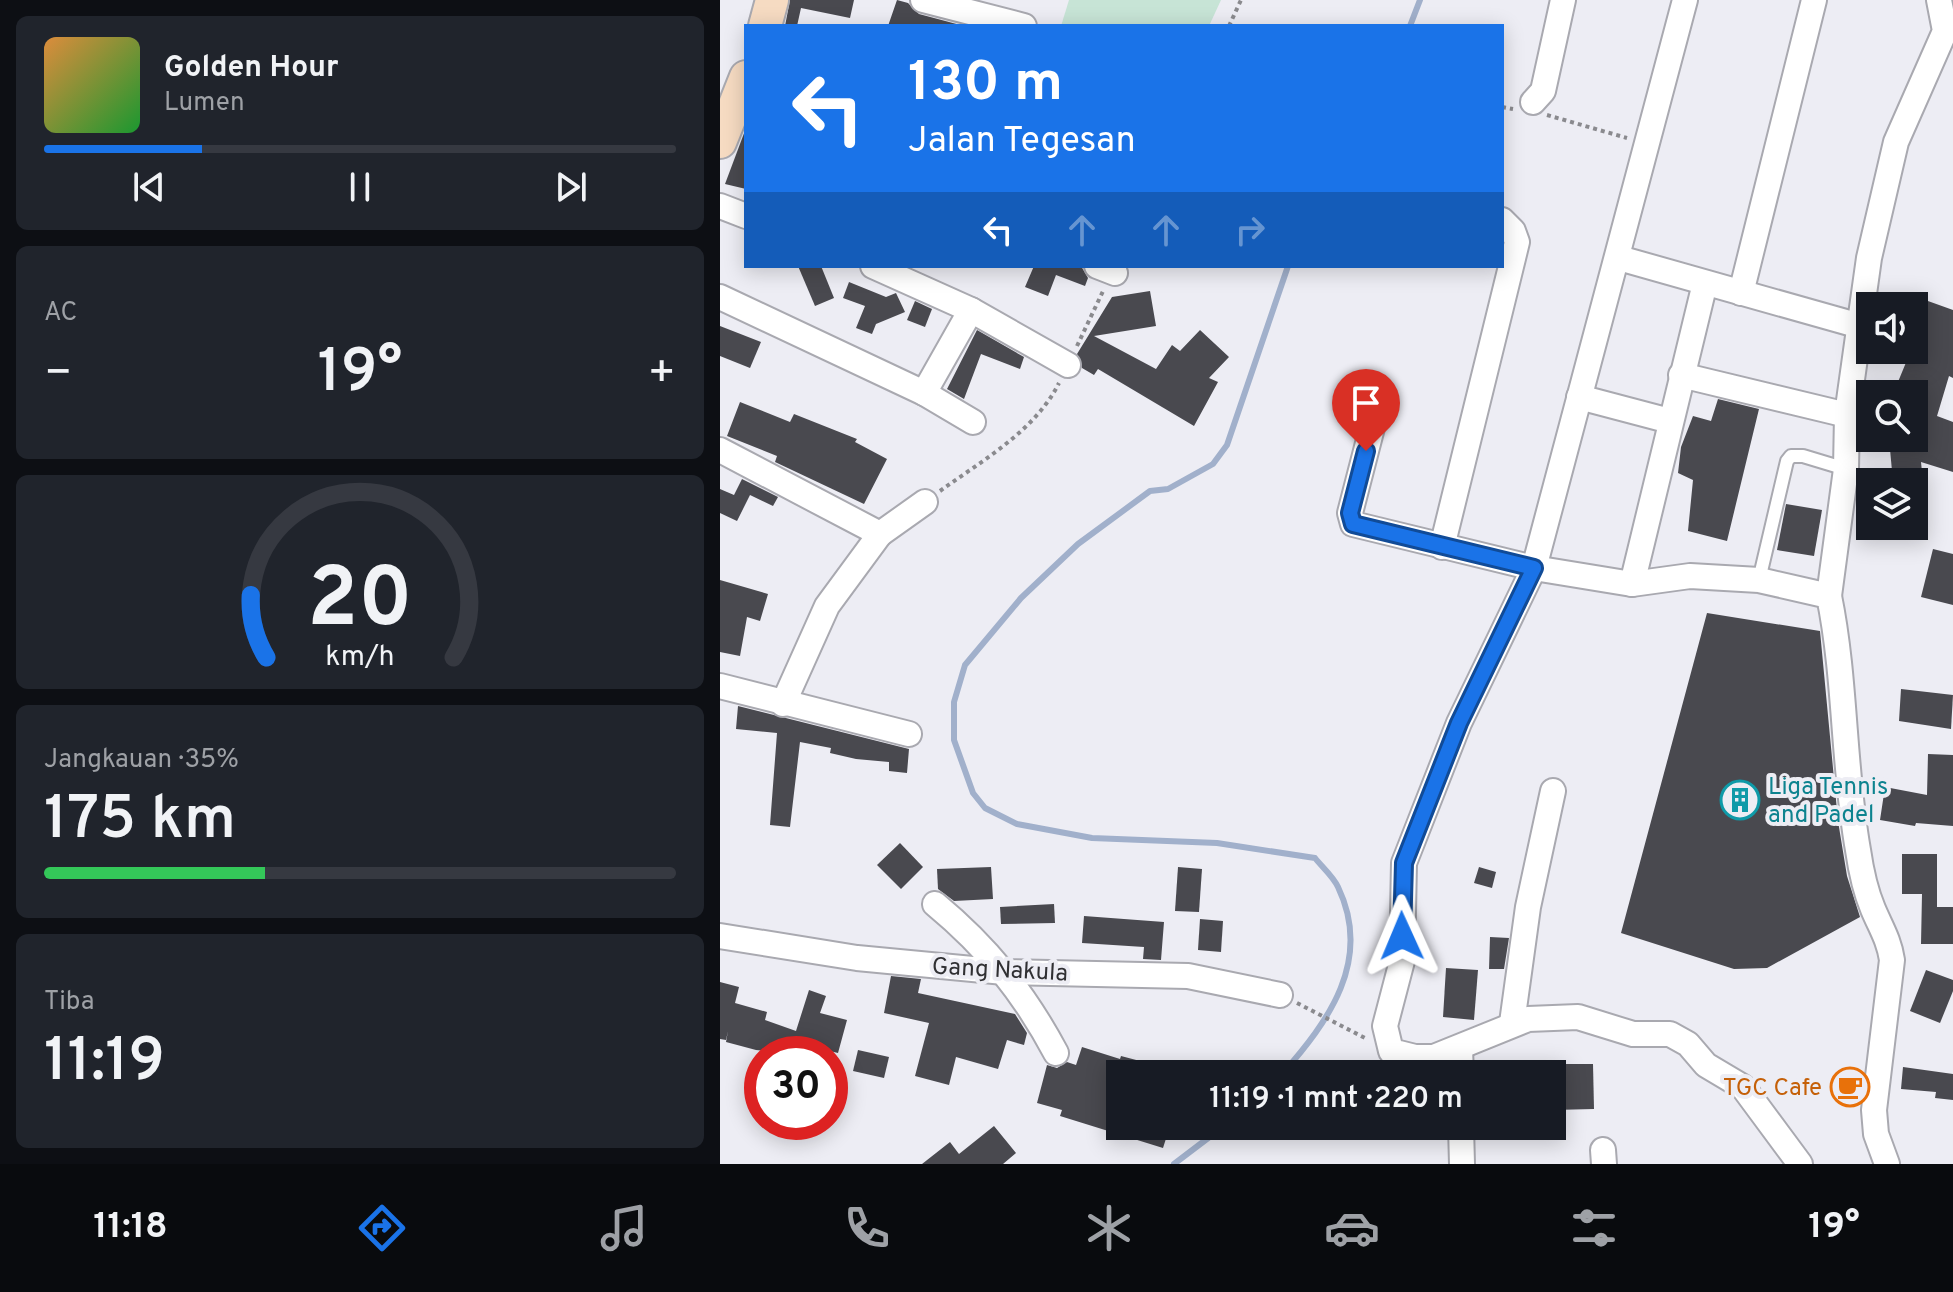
<!DOCTYPE html>
<html lang="id">
<meta charset="utf-8">
<style>
:root{--surface:#171b24;--page:#20242c;--text:#f1f3f6;--muted:#9ea1a6;--line:#363941;--accent:#1a73e8}
body{margin:0;font-family:Overpass,sans-serif;background:var(--page);color:var(--text);height:100vh;display:flex;flex-direction:column;font-size:30px;white-space:nowrap}
*{box-sizing:border-box;margin:0}
p{font-size:26px;color:var(--muted)}
.icon{flex:none;width:44px;height:44px;fill:none;stroke:currentColor;stroke-width:2;stroke-linecap:round;stroke-linejoin:round}
.map{position:relative;flex:1;overflow:hidden}
.details{display:flex;flex-direction:column;gap:16px;padding:16px;background:#0d0f14;width:720px}
.details>*{flex:none}
.top-card{position:absolute;left:24px;top:24px;width:760px;height:244px;border-radius:0px;box-shadow:0 4px 20px #0003;background:#1a73e8;color:#fff;overflow:hidden}
.tools{position:absolute;left:1136px;top:292px;display:grid;gap:16px}
.tools a{display:grid;place-items:center;width:72px;height:72px;border-radius:0px;background:var(--surface);box-shadow:0 4px 20px #0003;font-size:40px}
.speed{position:absolute;left:24px;top:1036px;display:flex;gap:16px;font-size:40px;font-weight:700;text-align:center}
.speed>*{display:grid;place-content:center;width:104px;height:104px;border-radius:50%;background:var(--surface);box-shadow:0 4px 20px #0003;line-height:1}
.speed .limit{border:12px solid #d22;background:#fff;color:#111}
.pin{position:absolute;display:grid;place-items:center;width:68px;height:68px;color:#fff;margin:-82px -34px;border-radius:50% 50% 50% 0;rotate:-45deg;box-shadow:0 0 8px #0007}
.pin .icon{rotate:45deg}
.me{position:absolute;width:88px;margin:-44px;rotate:359deg;stroke-linejoin:round;filter:drop-shadow(0 0 6px #0008)}
.turn{display:flex;align-items:center;gap:28px;height:168px;padding:0 32px;font-size:36px}
.turn .icon{width:104px;height:104px;stroke-width:2.5}
.turn b{display:block;font-size:56px;line-height:68px}
.lanes{display:flex;align-items:center;height:76px;padding:0 32px;background:#0003;justify-content:center;gap:40px;direction:ltr}
.lanes .off{opacity:.35}
.big{font-size:60px;font-weight:600;line-height:1.1}
.details .widget{flex:1;display:flex;flex-direction:column;justify-content:center;gap:12px;min-width:0;padding:0 28px;border-radius:12px;background:var(--page)}
.details .dial{align-items:center;gap:0}
.dial svg{height:208px;overflow:visible;fill:none;stroke:var(--line);stroke-width:7;stroke-linecap:round;text-anchor:middle}
.dial text{fill:var(--text);stroke:none}
.song{display:flex;align-items:center;gap:24px}
.cover{width:96px;height:96px;border-radius:12px;background:linear-gradient(135deg,hsl(30 70% 55%),hsl(130 70% 35%))}
.played{height:8px;border-radius:4px;background:linear-gradient(90deg,var(--accent) 25%,var(--line) 25%)}
.keys{display:flex;justify-content:space-around;direction:ltr}
.heat{display:flex;justify-content:space-between;align-items:center;font-size:44px;direction:ltr}
.charge{height:12px;border-radius:6px;background:linear-gradient(90deg,#34c759 35%,var(--line) 0)}
.trip{position:absolute;left:386px;top:1060px;width:460px;height:80px;border-radius:0px;background:var(--surface);box-shadow:0 4px 20px #0003;font-weight:600;line-height:80px;text-align:center}
.tab-bar{display:flex;height:128px;justify-content:space-around;align-items:center;background:#090b0e;color:var(--muted)}
.tab-bar .icon{width:56px;height:56px}
.tab-bar .active{color:var(--accent)}
.tab-bar b{font-size:36px;color:var(--text)}
main{display:flex;flex:1;min-height:0}
.map>svg:first-child{display:block}
.green{fill:#c7e4d6}
.lines{fill:none;stroke-linecap:round;stroke-linejoin:round}
.stream{stroke:#a1b0cb;stroke-width:6}
.building{fill:#49494f}
.lane-casing{stroke:#a9a9b0;stroke-width:16}
.street-casing{stroke:#a9a9b0;stroke-width:28}
.secondary-casing{stroke:#a9a9b0;stroke-width:36}
.path{stroke:#8a8a8e;stroke-width:4;stroke-dasharray:4 4;stroke-linecap:butt}
.lane{stroke:#fff;stroke-width:12}
.street{stroke:#fff;stroke-width:24}
.secondary{stroke:#f6dbc2;stroke-width:32}
.route-casing{stroke:#114b97;stroke-width:20}
.route{stroke:#1a73e8;stroke-width:14}
.labels{text-anchor:middle;stroke-width:8;stroke-linejoin:round;paint-order:stroke}
.culture-label{font-size:24px;fill:#0d838f;stroke:#ededf4;text-anchor:start}
.street-label{font-size:24px;fill:#303033;stroke:#ededf4}
.food-label{font-size:24px;fill:#c56008;stroke:#ededf4;text-anchor:end}
</style>
<main>
<section class="details">
<div class="widget">
<div class="song"><i class="cover"></i><div><b>Golden Hour</b><p>Lumen</p></div></div>
<div class="played"></div>
<div class="keys"><svg class="icon" aria-label="previous" viewBox="0 0 24 24"><path d="M18 5L8 12l10 7zM5 5v14"/></svg><svg class="icon" aria-label="pause" viewBox="0 0 24 24"><path d="M8 5v14M16 5v14"/></svg><svg class="icon" aria-label="next" viewBox="0 0 24 24"><path d="M6 5l10 7-10 7zM19 5v14"/></svg></div>
</div>
<div class="widget"><p>AC</p>
<div class="heat"><a>−</a><b class="big">19°</b><a>+</a></div>
</div>
<div class="widget dial"><svg viewBox="0 0 100 80">
<path d="M14 69A42 42 0 1 1 86 69"/>
<path d="M14 69A42 42 0 0 1 8 45" stroke="#1a73e8"/>
<text x="50" y="56" font-size="32" font-weight="700">20</text>
<text x="50" y="72" font-size="11">km/h</text>
</svg></div>
<div class="widget"><p>Jangkauan · 35%</p><b class="big">175 km</b><div class="charge"></div></div>
<div class="widget"><p>Tiba</p><b class="big">11:19</b></div>
</section>
<div class="map">
<svg width="1233" height="1164" viewBox="0 0 1233 1164">
<rect width="100%" height="100%" fill="#ededf4"/>
<path class="green" d="M349,0h152l-12,26h-148z"/>
<g class="lines">
<g class="stream">
<path d="M690,26l10,-26"/>
<path d="M562,1074c47,-53 91,-114 56,-187 -5,-11 -16,-20 -23,-29l-98,-15 -125,-5 -75,-14 -32,-16 -12,-15 -19,-53v-38l11,-37 56,-67 57,-54 72,-53 18,-2 45,-25 14,-19 61,-179"/>
<path d="M454,1164l50,-38"/>
</g>
</g>
<g class="building">
<path d="M70,0h64l-4,18 -49,-10 -4,18h-12z"/>
<path d="M177,0l11,3 11,11 45,12h-76z"/>
<path d="M26,128v61l-21,-5z"/>
<path d="M78,266h23l13,32 -19,8z"/>
<path d="M314,266h47l7,12 -3,8 -29,-11 -8,21 -23,-9z"/>
<path d="M129,282l37,15 10,-4 9,19 -29,12 -4,10 -16,-6 9,-22 -22,-8z"/>
<path d="M430,291l6,35 -62,10 62,33 16,-24 8,6 20,-21 29,27 -20,21 9,4 -24,44 -96,-57 -4,6 -12,-7 -5,-14 35,-57z"/>
<path d="M1194,296l39,14v68l-4,-2 -12,40 16,6v50l-32,-10 2,20h-30l-4,-44h25v-44h-21l26,-63 -5,-2z"/>
<path d="M195,301l17,8 -7,18 -18,-7z"/>
<path d="M0,326l41,16 -11,26 -30,-12z"/>
<path d="M257,330l47,27 -4,12 -39,-15 -17,45 -17,-10z"/>
<path d="M998,399l41,10 -32,132 -39,-10 5,-51 -15,-7 3,-26 12,-31 18,5z"/>
<path d="M20,402l50,20 4,-8 63,25 -2,3 32,17 -23,45 -89,-42 2,-6 -50,-20z"/>
<path d="M22,479l36,18 -5,9 -23,-11 -13,26 -17,-8v-24l14,6z"/>
<path d="M1066,504l36,6 -8,46 -37,-6z"/>
<path d="M1213,549l20,5v51l-32,-8z"/>
<path d="M0,580l48,14 -8,27 -13,-4 -7,39 -20,-4z"/>
<path d="M987,613l113,18 18,190 9,55 13,41 -93,51 -33,1 -113,-36z"/>
<path d="M1181,689l52,6 -2,34 -52,-8z"/>
<path d="M18,706l171,43 -2,24 -18,-2v-9l-33,-3 -26,-6 1,-5 -31,-6 -10,85 -20,-2 7,-92 -41,-4z"/>
<path d="M1208,754l25,1v71l-37,-3 -1,3 -35,-6 5,-33 42,8z"/>
<path d="M180,843l23,24 -22,22 -24,-24z"/>
<path d="M1182,854h35v53h16v37h-32l1,-50h-20z"/>
<path d="M271,867l2,32 -39,2 -16,-12 -1,-20z"/>
<path d="M458,867l24,2 -3,43 -24,-1z"/>
<path d="M759,867l17,5 -4,16 -18,-5z"/>
<path d="M334,904l1,19 -54,1 -1,-17z"/>
<path d="M364,916l80,6 -3,38 -18,-1 1,-12 -62,-4z"/>
<path d="M480,919l23,2 -2,31 -23,-2z"/>
<path d="M770,937l19,1 -5,31h-15z"/>
<path d="M726,968l32,2 -4,50 -31,-3z"/>
<path d="M1206,970l27,10v11l-13,32 -30,-12z"/>
<path d="M171,976l30,3 -3,14 97,21 12,19 -3,12 -17,-5 -9,29 -42,-12 -7,28 -34,-9 14,-53 -45,-10z"/>
<path d="M0,982l19,5 -4,16 32,9 -2,8 31,11 13,-41 17,6 -6,17 27,7 -9,33 -33,-8 -3,9 -46,-4 -30,-8 2,-11 -2,9 -6,-1z"/>
<path d="M362,1047l38,12 1,-3 19,5 -1,4 16,5v4h-35v52h50l-7,22 -103,-32 2,-6 -25,-7 10,-38 10,3 10,-6 9,3z"/>
<path d="M138,1050l31,7 -5,21 -31,-7z"/>
<path d="M832,1064h41l1,45 -41,1z"/>
<path d="M1183,1067l50,7v26l-18,-2 1,-6 -35,-3z"/>
<path d="M274,1126l22,27 -13,11h-81l28,-22 9,12z"/>
</g>
<g class="lines">
<defs>
<path id="lane" d="M1039,580l28,-119 4,-5h12l43,13"/>
<g id="street">
<path d="M203,0l101,26"/>
<path d="M965,0l-151,568 -75,155 -55,140 -2,98 -17,65 6,25 24,6h19l94,-38 50,-2 55,17h37l18,10 18,21 37,22 57,77"/>
<path d="M813,102l10,-11 20,-91"/>
<path d="M0,206l26,10"/>
<path d="M899,258l241,68"/>
<path d="M153,266l98,44 97,55"/>
<path d="M377,266l18,7"/>
<path d="M1021,293l73,-293"/>
<path d="M0,297l204,96 49,29"/>
<path d="M961,375l166,40"/>
<path d="M204,393l47,-83"/>
<path d="M859,397l91,24"/>
<path d="M654,420l-24,93 3,11 181,44 98,16 58,-8 69,4 70,16c17,83 14,170 29,254 3,21 7,40 15,59 8,19 16,31 19,51l-18,150 2,24 11,30"/>
<path d="M0,450l160,84 45,-32"/>
<path d="M722,547l75,-305 -4,-11 -11,-11"/>
<path d="M912,584l73,-301"/>
<path d="M1109,596l17,-127 1,-54 22,-157 27,-116 49,-111 -6,-31"/>
<path d="M0,686l189,48"/>
<path d="M63,704l44,-98 53,-72"/>
<path d="M215,904c52,43 89,89 121,149"/>
<path d="M0,936l137,22 147,14 184,4 92,19"/>
<path d="M792,1023l16,-116 25,-116"/>
<path d="M740,1049l1,25"/>
<path d="M741,1126l1,38"/>
<path d="M883,1150l1,14"/>
</g>
<g id="secondary">
<path d="M45,26l7,-26"/>
<path d="M0,142l26,-65"/>
</g>
</defs>
<use href="#lane" class="lane-casing"/>
<use href="#street" class="street-casing"/>
<use href="#secondary" class="secondary-casing"/>
<g class="path">
<path d="M509,26l12,-26"/>
<path d="M782,107l11,2"/>
<path d="M827,115l80,23"/>
<path d="M357,346l27,-57"/>
<path d="M220,491c43,-31 95,-60 119,-108"/>
<path d="M577,1003l70,36"/>
</g>
<use href="#lane" class="lane"/>
<use href="#street" class="street"/>
<use href="#secondary" class="secondary"/>
</g>
<g class="lines">
<defs>
<path id="route" d="M646,451l-16,62 3,11 181,44 -75,155 -55,140 -2,73"/>
</defs>
<use href="#route" class="route-casing"/>
<use href="#route" class="route"/>
</g>
<defs>
<symbol id="building-ring" viewBox="-11 -11 22 22"><circle r="9.5" fill="#ededf4" stroke="#0f9aa8" stroke-width="1.5"/><path d="M-4-6H4V6H1V3H-1V6H-4ZM-2.5-4.3h1.7v1.8h-1.7ZM.8-4.3h1.7v1.8H.8ZM-2.5-1h1.7V.8h-1.7ZM.8-1h1.7V.8H.8Z" fill="#0f9aa8"/></symbol>
<symbol id="cafe-ring" viewBox="-11 -11 22 22"><circle r="9.5" fill="#ededf4" stroke="#e8710a" stroke-width="1.5"/><path d="M-5.5-4.5H6V0H3Q3 3.5 0 3.5H-2.5Q-5.5 3.5-5.5 0ZM3-3.2v2h1.7v-2ZM-6 4.5H4V6H-6Z" fill="#e8710a"/></symbol>
</defs>
<g fill-rule="evenodd">
<use href="#building-ring" x="998" y="778" width="44" height="44"/>
<use href="#cafe-ring" x="1108" y="1065" width="44" height="44"/>
</g>
<g class="labels">
<g class="culture-label">
<text x="1048" y="794">Liga Tennis<tspan x="1048" dy="28">and Padel</tspan></text>
</g>
<g class="street-label">
<text transform="translate(280 969) rotate(3)" y="8">Gang Nakula</text>
</g>
<g class="food-label">
<text x="1102" y="1095">TGC Cafe</text>
</g>
</g>
</svg>
<div class="tools">
<a><svg class="icon" aria-label="sound" viewBox="0 0 24 24"><path d="M4 9h4l5-4v14l-5-4H4zM17 9q2 3 0 6"/></svg></a>
<a><svg class="icon" aria-label="search" viewBox="0 0 24 24"><circle cx="10" cy="10" r="6"/><path d="M15 15l6 6"/></svg></a>
<a><svg class="icon" aria-label="layers" viewBox="0 0 24 24"><path d="M12 4l9 5-9 5-9-5zM3 14l9 5 9-5"/></svg></a>
</div>
<div class="speed"><div class="limit">30</div></div>
<div class="pin" style="left:646px;top:451px;background:#d93025"><svg class="icon" aria-label="arrive" viewBox="0 0 24 24"><path d="M6 21V4h12l-3 4 3 4H6"/></svg></div>
<svg class="me" style="left:682px;top:936px" viewBox="-20 -20 40 40"><path d="M0-17L14 15 0 8-14 15z" fill="#1a73e8" stroke="#fff" stroke-width="4"/></svg>
<div class="trip">11:19 · 1 mnt · 220 m</div>
<div class="top-card">
<div class="turn"><svg class="icon" aria-label="left" viewBox="0 0 24 24"><path d="M17 20v-9H6M10 6l-5 5 5 5"/></svg><div><b>130 m</b>Jalan Tegesan</div></div>
<div class="lanes"><svg class="icon" aria-label="left" viewBox="0 0 24 24"><path d="M17 20v-9H6M10 6l-5 5 5 5"/></svg><svg class="icon off" aria-label="ahead" viewBox="0 0 24 24"><path d="M12 20V5M6 11l6-6 6 6"/></svg><svg class="icon off" aria-label="ahead" viewBox="0 0 24 24"><path d="M12 20V5M6 11l6-6 6 6"/></svg><svg class="icon off" aria-label="right" viewBox="0 0 24 24"><path d="M7 20v-9h11M14 6l5 5-5 5"/></svg></div>
</div>
</div>
</main>
<nav class="tab-bar">
<b>11:18</b>
<svg class="icon active" aria-label="directions" viewBox="0 0 24 24"><path d="M12 3l9 9-9 9-9-9zM9 14v-3h6M13 9l2 2-2 2"/></svg>
<svg class="icon" aria-label="music" viewBox="0 0 24 24"><path d="M9 18V5l10-2v13"/><circle cx="6" cy="18" r="3"/><circle cx="16" cy="16" r="3"/></svg>
<svg class="icon" aria-label="phone" viewBox="0 0 24 24"><path d="M5 4h4l2 5-3 2q2 4 5 5l2-3 5 2v4C11 20 4 13 5 4z"/></svg>
<svg class="icon" aria-label="climate" viewBox="0 0 24 24"><path d="M12 3v18M4 7l16 10M4 17L20 7"/></svg>
<svg class="icon" aria-label="car" viewBox="0 0 24 24"><path d="M5 17H2v-5l4-1 3-4h7l3 4 3 1v5h-3M9 17h6M6 11h13"/><circle cx="7" cy="17" r="2"/><circle cx="17" cy="17" r="2"/></svg>
<svg class="icon" aria-label="filters" viewBox="0 0 24 24"><path d="M4 7h16M4 17h16"/><circle cx="9" cy="7" r="2"/><circle cx="15" cy="17" r="2"/></svg>
<b>19°</b>
</nav>
